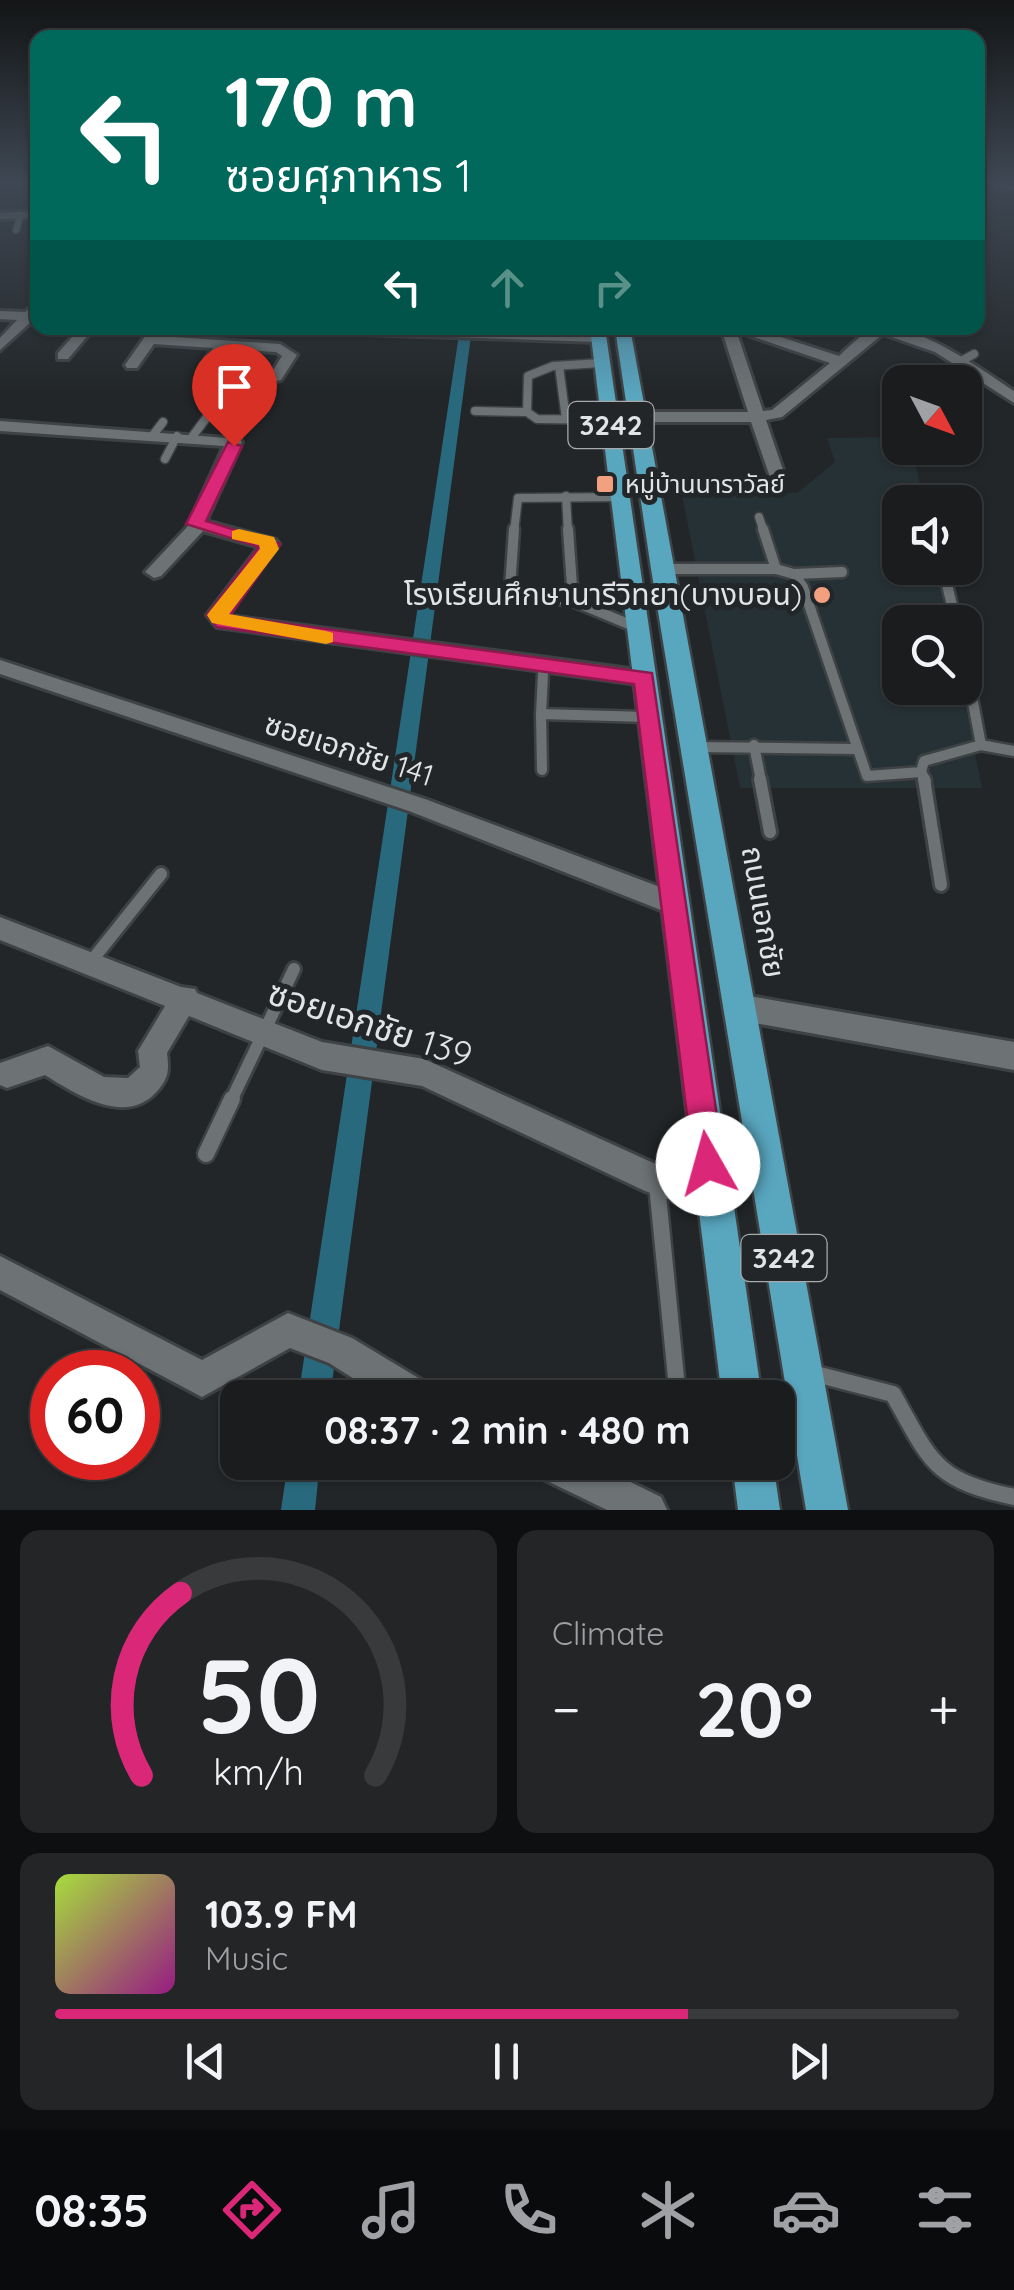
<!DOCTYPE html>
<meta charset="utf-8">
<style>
:root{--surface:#1a1c1e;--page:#232527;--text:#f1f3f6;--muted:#9fa1a4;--line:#383a3c;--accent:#db2777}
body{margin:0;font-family:Quicksand,"Noto Sans Thai",sans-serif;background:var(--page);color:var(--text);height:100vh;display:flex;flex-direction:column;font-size:38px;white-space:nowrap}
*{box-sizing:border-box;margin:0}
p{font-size:32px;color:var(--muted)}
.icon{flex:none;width:55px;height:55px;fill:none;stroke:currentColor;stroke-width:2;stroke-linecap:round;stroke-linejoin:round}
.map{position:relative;height:1510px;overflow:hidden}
.side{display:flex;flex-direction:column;gap:20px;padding:20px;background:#0e0f10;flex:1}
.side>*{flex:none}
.guide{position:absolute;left:30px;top:30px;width:955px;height:305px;border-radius:20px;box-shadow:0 2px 8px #0004,0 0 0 2px var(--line);background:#00695c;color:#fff;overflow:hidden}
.needle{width:65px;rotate:131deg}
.buttons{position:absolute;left:882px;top:365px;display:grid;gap:20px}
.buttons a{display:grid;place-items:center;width:100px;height:100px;border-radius:20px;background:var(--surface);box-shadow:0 2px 8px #0004,0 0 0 2px var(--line);font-size:50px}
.speed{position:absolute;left:30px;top:1350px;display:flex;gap:20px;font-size:50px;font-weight:700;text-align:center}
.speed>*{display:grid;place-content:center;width:130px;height:130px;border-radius:50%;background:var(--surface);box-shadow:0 2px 8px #0004,0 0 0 2px var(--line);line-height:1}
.speed .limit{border:15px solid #d22;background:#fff;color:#111}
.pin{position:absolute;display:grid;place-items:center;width:85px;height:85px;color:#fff;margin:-102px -42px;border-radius:50% 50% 50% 0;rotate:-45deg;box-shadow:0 0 10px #0007}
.pin .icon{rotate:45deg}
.me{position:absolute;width:110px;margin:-55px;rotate:353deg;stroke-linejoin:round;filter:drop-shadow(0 0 8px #0008)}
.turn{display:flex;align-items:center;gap:35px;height:210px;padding:0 30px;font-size:45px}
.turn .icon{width:130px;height:130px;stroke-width:2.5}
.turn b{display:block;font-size:70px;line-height:85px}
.lanes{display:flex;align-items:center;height:95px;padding:0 30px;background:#0003;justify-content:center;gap:50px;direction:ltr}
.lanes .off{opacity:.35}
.big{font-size:75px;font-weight:800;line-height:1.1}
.side .tile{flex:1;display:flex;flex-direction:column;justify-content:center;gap:15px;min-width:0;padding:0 35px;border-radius:20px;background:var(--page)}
.side .dial{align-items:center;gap:0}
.dial svg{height:260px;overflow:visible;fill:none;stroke:var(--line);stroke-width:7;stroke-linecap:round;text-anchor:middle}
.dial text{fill:var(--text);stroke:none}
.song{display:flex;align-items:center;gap:30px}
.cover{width:120px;height:120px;border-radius:15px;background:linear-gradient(135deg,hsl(80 70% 55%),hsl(310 70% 35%))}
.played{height:10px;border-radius:5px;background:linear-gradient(90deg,var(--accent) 70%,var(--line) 70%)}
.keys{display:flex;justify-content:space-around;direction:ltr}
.heat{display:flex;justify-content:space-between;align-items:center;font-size:55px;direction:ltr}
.side .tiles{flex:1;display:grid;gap:20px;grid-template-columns:1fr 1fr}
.tile:last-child{grid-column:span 2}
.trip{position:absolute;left:220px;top:1380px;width:575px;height:100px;border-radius:20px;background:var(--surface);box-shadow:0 2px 8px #0004,0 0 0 2px var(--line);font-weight:800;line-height:100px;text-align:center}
.dock{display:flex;height:160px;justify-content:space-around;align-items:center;background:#0a0b0c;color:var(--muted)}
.dock .icon{width:70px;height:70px}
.dock .active{color:var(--accent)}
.dock b{font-size:45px;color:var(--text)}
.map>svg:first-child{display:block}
.built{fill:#263136}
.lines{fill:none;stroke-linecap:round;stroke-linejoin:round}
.canal{fill:#28697e;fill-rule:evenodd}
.service-far4-casing{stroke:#3e4244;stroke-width:9}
.service-far3-casing{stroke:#3e4244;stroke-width:11}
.service-far2-casing{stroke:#3e4244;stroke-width:15}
.service-far1-casing{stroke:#3e4244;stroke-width:18}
.service-casing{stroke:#3e4244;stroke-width:21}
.minor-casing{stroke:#3e4244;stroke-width:6}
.primary-casing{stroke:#3e4244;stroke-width:5}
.service-far4{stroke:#6d7274;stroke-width:6}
.service-far3{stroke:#6d7274;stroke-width:8}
.service-far2{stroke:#6d7274;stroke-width:10}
.service-far1{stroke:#6d7274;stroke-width:12}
.service{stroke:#6d7274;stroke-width:16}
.minor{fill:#6d7274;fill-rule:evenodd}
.primary{fill:#59a6bf;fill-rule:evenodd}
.route{fill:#db2777;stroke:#8e194d;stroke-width:2.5}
.slow{fill:#f59e0b}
.poi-dot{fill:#f2a07f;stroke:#222628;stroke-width:4}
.labels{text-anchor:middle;stroke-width:10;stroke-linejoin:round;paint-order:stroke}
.far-poi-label{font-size:25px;fill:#e1e4e5;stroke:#222628;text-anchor:start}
.shield{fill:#222628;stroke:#a8abac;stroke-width:2.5}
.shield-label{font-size:28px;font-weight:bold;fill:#e1e4e5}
.poi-label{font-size:30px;fill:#e1e4e5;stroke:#222628;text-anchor:end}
.street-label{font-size:30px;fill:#e1e4e5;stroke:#222628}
.near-street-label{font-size:35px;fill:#e1e4e5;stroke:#222628}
</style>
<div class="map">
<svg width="1014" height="1510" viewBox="0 0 1014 1510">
<rect width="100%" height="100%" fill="#222628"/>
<path class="built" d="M900,437v11h12l12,54h-24v66h37l11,54h-48v66h62l20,100h-242l-58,-293 115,-2 38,-31 -8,-24z"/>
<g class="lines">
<g class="canal">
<path d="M460,328h12l-142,1070h-32z"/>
<path d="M288,1462h32l-5,48h-34z"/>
</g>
<defs>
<path id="service-far4" d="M16,230l5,-15"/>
<g id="service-far3">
<path d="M961,361l13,-7"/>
<path d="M601,363l-48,3 -25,10 -1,36 10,7 73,1"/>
<path d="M559,366l7,53"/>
<path d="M475,411l52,1"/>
<path d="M153,435l10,-13"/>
<path d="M192,437l21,-28"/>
<path d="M165,459l12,-23"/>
<path d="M924,493l3,9"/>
<path d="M566,496l2,36"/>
<path d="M759,517l5,15"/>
<path d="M514,532l4,-34 102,-1"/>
</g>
<g id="service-far2">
<path d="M514,529l-4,59 10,7 53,6 65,27"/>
<path d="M568,529l5,72"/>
<path d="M763,529l13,40"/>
<path d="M943,568l13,54"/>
<path d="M661,569h115l18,5 9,13 64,189 54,-4 3,-11 57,-16 33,6"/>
<path d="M794,574l48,-2"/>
<path d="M965,660l16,85"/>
<path d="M541,714l2,-40"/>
<path d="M754,745l7,36"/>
<path d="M694,747l162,2"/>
<path d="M542,770l-1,-56 106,3"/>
<path d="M921,772l5,9"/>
</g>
<g id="service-far1">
<path d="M760,779l10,53"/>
<path d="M924,779l17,106"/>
<path d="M89,964l72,-90"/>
<path d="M231,1101l63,-132"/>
</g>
<g id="service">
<path d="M206,1154l26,-55"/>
<path d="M657,1185l21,213"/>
<path d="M808,1372l85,22c38,68 41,86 121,103"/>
</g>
<g id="minor">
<path d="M995,184h19v6l-18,-4z"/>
<path d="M38,211v6l-38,2v-6z"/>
<path d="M38,302v19h-6l-32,29v-12l17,-18 -17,-1v-8l25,1z"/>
<path d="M80,328h14l-26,31h-10v-6z"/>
<path d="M151,328h10l-2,8 121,8 17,11 -16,25 -5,1 -7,-4 13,-21 -6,-4 -49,-3 -16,23 -5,1 -7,-4 14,-21 -59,-4 -17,24h-10l-2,-3z"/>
<path d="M296,328l302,6 7,4 -7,4 -295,-10z"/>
<path d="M721,328h32l86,28c10,-9 26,-26 38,-28 37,-8 107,43 137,63v12l-79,-51 -52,-18 -101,83 -16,3 19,56 -2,4h-12l-20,-58h-115l-8,-5 8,-5h112zM736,330v1l94,32 -58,47 -9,1z"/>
<path d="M0,421l240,18 2,3 -36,79 70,19 3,4 -51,70 2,2 415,55 10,7 -10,7 -428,-58 -10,-12 52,-68 -56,-16 -42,45 -7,2 -9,-6 43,-46 36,-80 -224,-15z"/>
<path d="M0,660l425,139 259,97 4,8 -4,8 -9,3 -9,-3 -257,-101 -409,-137z"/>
<path d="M0,917l181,70 14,2 2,4 125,49 102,17 236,107 64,22 5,11 -5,11 -11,5 -68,-24 -223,-105 -100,-16 -133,-54 -22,37c2,16 2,24 -8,36 -31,39 -82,6 -114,-14l-38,13 -7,-3v-22l48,-17 56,31 24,1 12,-11 -2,-16 27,-45 -165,-66z"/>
<path d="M738,994l276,48v28l-276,-50 -10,-4 -4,-9 4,-9z"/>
<path d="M0,1256l202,104 86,-47 64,25 78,47 5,13h-51l-55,-35 -39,-15 -88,49 -202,-107z"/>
<path d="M530,1462h60l71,35 6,13h-60l-72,-35z"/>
</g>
<g id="primary">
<path d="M590,328h15l157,1070h-40z"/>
<path d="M615,328h15l218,1182h-42l-155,-941z"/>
<path d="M732,1462h41l7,48h-42z"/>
</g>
</defs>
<use href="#service-far4" class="service-far4-casing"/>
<use href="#service-far3" class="service-far3-casing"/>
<use href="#service-far2" class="service-far2-casing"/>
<use href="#service-far1" class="service-far1-casing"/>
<use href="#service" class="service-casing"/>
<use href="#minor" class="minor-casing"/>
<use href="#primary" class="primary-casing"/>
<use href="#service-far4" class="service-far4"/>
<use href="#service-far3" class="service-far3"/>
<use href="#service-far2" class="service-far2"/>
<use href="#service-far1" class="service-far1"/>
<use href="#service" class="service"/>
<use href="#minor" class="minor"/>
<use href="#primary" class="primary"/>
</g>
<linearGradient id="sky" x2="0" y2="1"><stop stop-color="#131516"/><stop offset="0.46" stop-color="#3e4753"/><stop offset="1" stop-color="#3e4753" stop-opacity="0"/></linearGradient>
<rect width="1014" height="396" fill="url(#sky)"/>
<path class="route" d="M228,442l14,4 -36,75 74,23 -50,72 422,57 72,491 -5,11 -11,4 -11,-4 -4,-11 -59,-480 -417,-57 -10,-12 52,-68 -73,-23z"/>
<path class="slow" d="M239,529l35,8 5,12 -50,65 97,17 7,2v9l-7,2 -114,-21 -5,-8 3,-4 50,-62 -1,-4 -27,-6v-8z"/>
<g class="poi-dot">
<rect x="595" y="474" width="20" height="20" rx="5"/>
<circle cx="822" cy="595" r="10"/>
</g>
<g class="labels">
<g class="far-poi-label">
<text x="625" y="493">หมู่บ้านนาราวัลย์</text>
</g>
<g class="shield">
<rect x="568.5" y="402" width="85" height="46" rx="8"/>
<rect x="741.5" y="1235" width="85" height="46" rx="8"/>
</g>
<g class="shield-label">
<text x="611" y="435">3242</text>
<text x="784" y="1268">3242</text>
</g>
<g class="poi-label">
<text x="802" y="605">โรงเรียนศึกษานารีวิทยา(บางบอน)</text>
</g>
<g class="street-label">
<text transform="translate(349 750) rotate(18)" y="10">ซอยเอกชัย 141</text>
<text transform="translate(763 912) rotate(80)" y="10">ถนนเอกชัย</text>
</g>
<g class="near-street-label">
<text transform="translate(370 1024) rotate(18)" y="12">ซอยเอกชัย 139</text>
</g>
</g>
</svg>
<div class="buttons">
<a><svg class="needle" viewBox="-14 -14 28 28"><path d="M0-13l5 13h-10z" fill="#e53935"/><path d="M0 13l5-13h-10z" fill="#9fa1a4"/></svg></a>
<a><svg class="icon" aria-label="sound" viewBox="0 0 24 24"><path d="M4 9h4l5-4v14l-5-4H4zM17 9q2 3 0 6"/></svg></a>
<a><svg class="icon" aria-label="search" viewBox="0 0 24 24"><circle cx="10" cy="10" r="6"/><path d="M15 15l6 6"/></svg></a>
</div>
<div class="speed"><div class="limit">60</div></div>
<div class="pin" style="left:234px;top:446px;background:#d93025"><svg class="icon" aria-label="arrive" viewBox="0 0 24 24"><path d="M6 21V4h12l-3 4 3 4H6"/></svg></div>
<svg class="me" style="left:708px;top:1164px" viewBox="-20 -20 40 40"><circle r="19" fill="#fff"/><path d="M0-13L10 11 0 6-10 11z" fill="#db2777"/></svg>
<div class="trip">08:37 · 2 min · 480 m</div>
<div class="guide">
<div class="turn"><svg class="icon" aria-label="left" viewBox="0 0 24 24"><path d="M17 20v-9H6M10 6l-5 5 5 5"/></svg><div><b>170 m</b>ซอยศุภาหาร 1</div></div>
<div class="lanes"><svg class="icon" aria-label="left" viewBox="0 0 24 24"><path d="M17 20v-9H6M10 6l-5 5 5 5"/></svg><svg class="icon off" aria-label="ahead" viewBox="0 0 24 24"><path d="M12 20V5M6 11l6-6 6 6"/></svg><svg class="icon off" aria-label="right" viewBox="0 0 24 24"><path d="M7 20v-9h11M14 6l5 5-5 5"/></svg></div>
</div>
</div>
<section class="side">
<div class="tiles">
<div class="tile dial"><svg viewBox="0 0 100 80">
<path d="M14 69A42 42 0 1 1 86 69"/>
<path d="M14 69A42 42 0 0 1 26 13" stroke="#db2777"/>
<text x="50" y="56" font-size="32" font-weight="700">50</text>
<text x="50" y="72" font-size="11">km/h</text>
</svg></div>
<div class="tile"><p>Climate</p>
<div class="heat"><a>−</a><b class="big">20°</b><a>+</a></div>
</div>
<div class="tile">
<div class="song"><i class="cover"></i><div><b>103.9 FM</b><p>Music</p></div></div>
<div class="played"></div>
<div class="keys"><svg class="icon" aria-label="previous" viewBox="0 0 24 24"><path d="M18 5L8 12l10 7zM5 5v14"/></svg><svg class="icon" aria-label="pause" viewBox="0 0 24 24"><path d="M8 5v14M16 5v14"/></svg><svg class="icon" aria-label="next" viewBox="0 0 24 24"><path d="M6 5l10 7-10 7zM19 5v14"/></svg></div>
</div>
</div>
</section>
<nav class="dock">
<b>08:35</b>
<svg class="icon active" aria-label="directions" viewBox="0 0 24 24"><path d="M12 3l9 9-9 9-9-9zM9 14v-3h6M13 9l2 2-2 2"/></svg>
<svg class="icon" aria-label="music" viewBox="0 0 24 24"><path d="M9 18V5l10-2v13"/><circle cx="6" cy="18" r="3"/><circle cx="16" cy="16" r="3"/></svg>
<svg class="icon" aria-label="phone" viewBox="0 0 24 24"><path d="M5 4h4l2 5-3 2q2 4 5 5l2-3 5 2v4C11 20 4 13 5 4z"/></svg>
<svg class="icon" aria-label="climate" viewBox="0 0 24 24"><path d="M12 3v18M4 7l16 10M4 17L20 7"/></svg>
<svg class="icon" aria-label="car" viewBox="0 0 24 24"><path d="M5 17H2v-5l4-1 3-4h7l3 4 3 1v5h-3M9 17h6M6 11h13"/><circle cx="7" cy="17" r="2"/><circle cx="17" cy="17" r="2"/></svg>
<svg class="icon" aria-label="filters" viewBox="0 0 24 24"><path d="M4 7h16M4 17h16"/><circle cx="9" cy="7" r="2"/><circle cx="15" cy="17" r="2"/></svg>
</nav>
